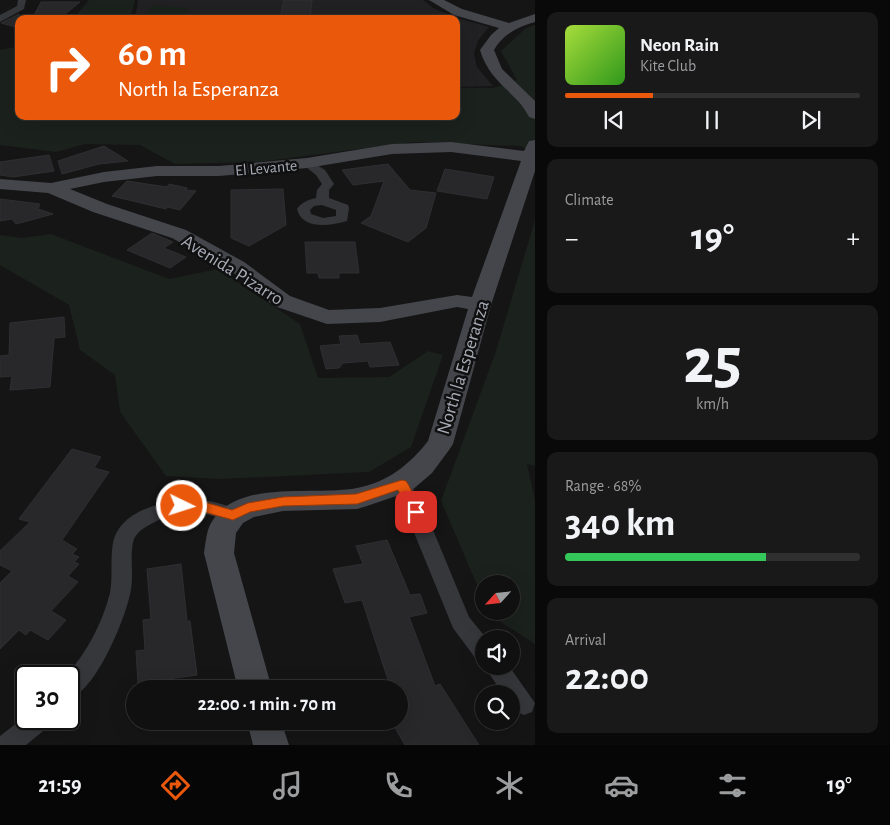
<!DOCTYPE html>
<meta charset="utf-8">
<style>
:root{--surface:#101010;--page:#191919;--text:#f1f3f6;--muted:#9c9d9f;--line:#303030;--accent:#ea580c}
body{margin:0;font-family:"Alegreya Sans",sans-serif;background:var(--page);color:var(--text);height:100vh;display:flex;flex-direction:column;font-size:19px;white-space:nowrap}
*{box-sizing:border-box;margin:0}
p{font-size:16px;color:var(--muted)}
.icon{flex:none;width:28px;height:28px;fill:none;stroke:currentColor;stroke-width:2;stroke-linecap:round;stroke-linejoin:round}
.map{position:relative;flex:1;overflow:hidden}
.details{display:flex;flex-direction:column;gap:12px;padding:12px;background:#090909;width:355px}
.details>*{flex:none}
.top-card{position:absolute;left:15px;top:15px;width:445px;height:105px;border-radius:10px;box-shadow:0 5px 20px #0002,0 0 0 1px var(--line);background:#ea580c;color:#fff;overflow:hidden}
.needle{width:32px;rotate:243deg}
.controls{position:absolute;left:475px;top:575px;display:grid;gap:10px}
.controls a{display:grid;place-items:center;width:45px;height:45px;border-radius:50%;background:var(--surface);box-shadow:0 5px 20px #0002,0 0 0 1px var(--line);font-size:25px}
.speed{position:absolute;left:15px;top:665px;display:flex;gap:10px;font-size:25px;font-weight:700;text-align:center}
.speed>*{display:grid;place-content:center;width:65px;height:65px;border-radius:50%;background:var(--surface);box-shadow:0 5px 20px #0002,0 0 0 1px var(--line);line-height:1}
.speed .limit{border:2px solid #111;border-radius:8px;background:#fff;color:#111}
.pin{position:absolute;display:grid;place-items:center;width:42px;height:42px;color:#fff;margin:-21px;border-radius:10px;box-shadow:0 2px 8px #0006}
.me{position:absolute;width:55px;margin:-28px;rotate:94deg;stroke-linejoin:round;filter:drop-shadow(0 0 4px #0008)}
.turn{display:flex;align-items:center;gap:18px;height:105px;padding:0 20px;font-size:22px}
.turn .icon{width:65px;height:65px;stroke-width:2.5}
.turn b{display:block;font-size:35px;line-height:42px}
.big{font-size:38px;font-weight:600;line-height:1.1}
.details .tile{flex:1;display:flex;flex-direction:column;justify-content:center;gap:8px;min-width:0;padding:0 18px;border-radius:10px;background:var(--page)}
.details .dial{align-items:center;gap:0}
.dial b{font-size:65px;line-height:1}
.song{display:flex;align-items:center;gap:15px}
.cover{width:60px;height:60px;border-radius:8px;background:linear-gradient(135deg,hsl(80 70% 55%),hsl(110 70% 35%))}
.played{height:5px;border-radius:2px;background:linear-gradient(90deg,var(--accent) 30%,var(--line) 30%)}
.keys{display:flex;justify-content:space-around;direction:ltr}
.heat{display:flex;justify-content:space-between;align-items:center;font-size:28px;direction:ltr}
.charge{height:8px;border-radius:4px;background:linear-gradient(90deg,#34c759 68%,var(--line) 0)}
.trip{position:absolute;left:126px;top:680px;width:282px;height:50px;border-radius:25px;background:var(--surface);box-shadow:0 5px 20px #0002,0 0 0 1px var(--line);font-weight:600;line-height:50px;text-align:center}
.tabs{display:flex;height:80px;justify-content:space-around;align-items:center;background:#060606;color:var(--muted)}
.tabs .icon{width:35px;height:35px}
.tabs .current{color:var(--accent)}
.tabs b{font-size:22px;color:var(--text)}
main{display:flex;flex:1;min-height:0}
.map>svg:first-child{display:block}
.built{fill:#212123}
.green{fill:#1b211c}
.building{fill:#28282a;stroke:#2f2f32}
.lines{fill:none;stroke-linecap:round;stroke-linejoin:round}
.street{fill:#36373b;fill-rule:evenodd}
.secondary{fill:#44464b;fill-rule:evenodd}
.route{fill:#ea580c;stroke:#983908}
.labels{text-anchor:middle;stroke-width:5;stroke-linejoin:round;paint-order:stroke}
.far-street-label{font-size:16px;fill:#a7abb6;stroke:#101011}
.street-label{font-size:19px;fill:#a7abb6;stroke:#101011}
</style>
<main>
<div class="map">
<svg width="535" height="745" viewBox="0 0 535 745">
<rect width="100%" height="100%" fill="#151516"/>
<path class="built" d="M138,0h285l10,8 24,10 32,9 -10,12 -5,14 3,14 16,19 -37,1v-68h-326l6,-6z"/>
<g class="green">
<path d="M89,0h46l-3,12 -5,7h-54z"/>
<path d="M153,5l37,3 -8,11h-41z"/>
<path d="M535,25v128l-15,-7 -107,-4 -154,20 -84,2 -35,-19 -55,-1 -29,8 -56,-7v-95l19,-4v70h437v-28h37l24,-8 -16,-29 25,-23z"/>
<path d="M535,220v246l-8,-2 8,36v144l-45,-29 -2,-4h23v-27h-27v17l-43,-100 55,-150z"/>
<path d="M51,234l118,45 49,-10 82,55 18,54 71,-1 39,-26 15,4 -32,92 -42,25 -149,7 -54,-3 -46,-64 -5,-37 -35,-25 -11,-45 -69,-40v-30l22,3z"/>
</g>
<g class="building">
<path d="M284,0h28l-2,19h-30z"/>
<path d="M41,2h39l-21,17h-27z"/>
<path d="M19,14v14l-18,-5z"/>
<path d="M104,146l24,15 -29,3 -37,10 -4,-13z"/>
<path d="M49,155l5,16 -41,6 -13,-2v-13z"/>
<path d="M388,164l22,26 26,3 -10,35 -18,14 -47,-19 10,-7 13,-35 -31,4 -11,-15z"/>
<path d="M445,169l49,8 -7,22 -50,-8z"/>
<path d="M127,181l40,6 2,-3 18,4 -1,2 10,1 -16,19 -13,-3 -1,2 -54,-13z"/>
<path d="M283,189l3,36 -37,21 -18,-8v-48z"/>
<path d="M0,199l40,5 -2,5 15,5 -37,10 -4,-5 -12,2z"/>
<path d="M152,233l21,9 -9,6 22,9 -16,11 -43,-18z"/>
<path d="M305,242h50l4,31h-20v5h-20l-1,-5h-11z"/>
<path d="M64,317l1,20 -11,1 -4,49 -40,3 2,-14 -12,1v-21l9,-1 1,-32z"/>
<path d="M357,335l3,9 30,-2 9,23 -29,2 -2,-6 -25,2 -4,5 -13,1 -6,-23 21,-2 -2,-8z"/>
<path d="M72,449l29,8 -7,11 15,4 -47,68 15,9 -5,5 7,3 -5,5 5,2 -11,12 10,6 -27,29 15,9 -18,20 -18,-10 -4,5 -7,-5 -19,19v-66l12,-12 -12,-6v-14l30,-29 -11,-3z"/>
<path d="M387,540l23,55 10,-1 7,19 -18,4 26,69 5,-2 39,61h-74l-14,-24h9v-32h-9l-29,-89 -17,3 -12,-34 30,-5 -7,-18z"/>
<path d="M181,564l6,57h3l7,54 -59,8 -2,-32 9,-1 -2,-30 8,-1 -4,-50z"/>
</g>
<g class="lines">
<g class="street">
<path d="M18,0h8l-2,9 -24,13v-7l17,-9z"/>
<path d="M307,159l18,11 9,14 -5,6v8l19,7 1,3 -2,13c-17,5 -45,9 -50,-12 5,-7 11,-9 19,-11l1,-8 5,-6 -6,-9 -15,-12zM322,205l14,5v6l-13,2 -12,-4 -1,-4 4,-4z"/>
<path d="M401,477l7,2 18,34 43,104 18,22h-3v23l-8,-3 -23,-31 -47,-115 -14,-29 2,-5z"/>
<path d="M194,499c16,1 31,6 46,11l3,5 -3,5c-11,4 -19,-2 -30,-5 -19,-4 -42,-1 -59,9 -6,3 -14,8 -17,15 -5,15 0,34 -3,50 -4,27 -35,102 -62,110v-23h-3c21,-24 36,-52 44,-83 3,-16 0,-33 3,-50 7,-34 52,-42 81,-44z"/>
<path d="M484,666h25l26,37 -3,9 -8,3c-12,-5 -13,-9 -13,-21h-8z"/>
<path d="M26,716v3h26l-4,8 -22,18h-26v-9z"/>
</g>
<g class="secondary">
<path d="M429,0h15l18,9 47,14 26,-9v8c-17,5 -32,12 -41,28l8,19 33,32v18l-6,-2c-3,-5 -6,-11 -11,-16 -16,-17 -31,-27 -38,-51l11,-15 8,-7 -45,-13z"/>
<path d="M535,140v31l-44,134 -38,139 -4,6 -17,23 -21,18 -44,15 -10,3 -74,2 -29,6 -11,6 -7,10 -2,20 38,136h-34l-34,-136c1,-7 2,-16 4,-23 20,-54 106,-33 149,-42 31,-6 52,-23 71,-47l40,-132 -11,-2 -77,15 -53,2 -53,-18 -44,-36 -58,-32 -79,-26 -45,-19 -48,-4v-10l51,4 53,-11 53,-6h62l88,-8 85,-14 59,-2 73,9 5,-10zM451,152l70,9 -49,136 -15,-2 -77,13 -51,2 -39,-14 -46,-34 -58,-32 -79,-26 -37,-15 34,-7 53,-6h62l88,-8 85,-14z"/>
<path d="M247,721h34l8,24h-36z"/>
</g>
</g>
<path class="route" d="M402,480l4,1 2,3 15,28 -2,4h-10l-13,-26 -41,14 -74,2 -33,6 -17,8 -29,-8 -27,-2 -2,-4 2,-4h27l28,8 16,-7 35,-6 73,-3z"/>
<g class="labels">
<g class="far-street-label">
<text transform="translate(266 167) rotate(-5)" y="6">El Levante</text>
</g>
<g class="street-label">
<text transform="translate(233 269) rotate(32)" y="7">Avenida Pizarro</text>
<text transform="translate(462 367) rotate(-73)" y="7">North la Esperanza</text>
</g>
</g>
</svg>
<div class="controls">
<a><svg class="needle" viewBox="-14 -14 28 28"><path d="M0-13l5 13h-10z" fill="#e53935"/><path d="M0 13l5-13h-10z" fill="#9c9d9f"/></svg></a>
<a><svg class="icon" aria-label="sound" viewBox="0 0 24 24"><path d="M4 9h4l5-4v14l-5-4H4zM17 9q2 3 0 6"/></svg></a>
<a><svg class="icon" aria-label="search" viewBox="0 0 24 24"><circle cx="10" cy="10" r="6"/><path d="M15 15l6 6"/></svg></a>
</div>
<div class="speed"><div class="limit">30</div></div>
<div class="pin" style="left:416px;top:512px;background:#d93025"><svg class="icon" aria-label="arrive" viewBox="0 0 24 24"><path d="M6 21V4h12l-3 4 3 4H6"/></svg></div>
<svg class="me" style="left:182px;top:506px" viewBox="-20 -20 40 40"><circle r="17" fill="#ea580c" stroke="#fff" stroke-width="3"/><path d="M0-11L8 9 0 5-8 9z" fill="#fff"/></svg>
<div class="trip">22:00 · 1 min · 70 m</div>
<div class="top-card">
<div class="turn"><svg class="icon" aria-label="right" viewBox="0 0 24 24"><path d="M7 20v-9h11M14 6l5 5-5 5"/></svg><div><b>60 m</b>North la Esperanza</div></div>
</div>
</div>
<section class="details">
<div class="tile">
<div class="song"><i class="cover"></i><div><b>Neon Rain</b><p>Kite Club</p></div></div>
<div class="played"></div>
<div class="keys"><svg class="icon" aria-label="previous" viewBox="0 0 24 24"><path d="M18 5L8 12l10 7zM5 5v14"/></svg><svg class="icon" aria-label="pause" viewBox="0 0 24 24"><path d="M8 5v14M16 5v14"/></svg><svg class="icon" aria-label="next" viewBox="0 0 24 24"><path d="M6 5l10 7-10 7zM19 5v14"/></svg></div>
</div>
<div class="tile"><p>Climate</p>
<div class="heat"><a>−</a><b class="big">19°</b><a>+</a></div>
</div>
<div class="tile dial"><b>25</b><p>km/h</p></div>
<div class="tile"><p>Range · 68%</p><b class="big">340 km</b><div class="charge"></div></div>
<div class="tile"><p>Arrival</p><b class="big">22:00</b></div>
</section>
</main>
<nav class="tabs">
<b>21:59</b>
<svg class="icon current" aria-label="directions" viewBox="0 0 24 24"><path d="M12 3l9 9-9 9-9-9zM9 14v-3h6M13 9l2 2-2 2"/></svg>
<svg class="icon" aria-label="music" viewBox="0 0 24 24"><path d="M9 18V5l10-2v13"/><circle cx="6" cy="18" r="3"/><circle cx="16" cy="16" r="3"/></svg>
<svg class="icon" aria-label="phone" viewBox="0 0 24 24"><path d="M5 4h4l2 5-3 2q2 4 5 5l2-3 5 2v4C11 20 4 13 5 4z"/></svg>
<svg class="icon" aria-label="climate" viewBox="0 0 24 24"><path d="M12 3v18M4 7l16 10M4 17L20 7"/></svg>
<svg class="icon" aria-label="car" viewBox="0 0 24 24"><path d="M5 17H2v-5l4-1 3-4h7l3 4 3 1v5h-3M9 17h6M6 11h13"/><circle cx="7" cy="17" r="2"/><circle cx="17" cy="17" r="2"/></svg>
<svg class="icon" aria-label="filters" viewBox="0 0 24 24"><path d="M4 7h16M4 17h16"/><circle cx="9" cy="7" r="2"/><circle cx="15" cy="17" r="2"/></svg>
<b>19°</b>
</nav>
